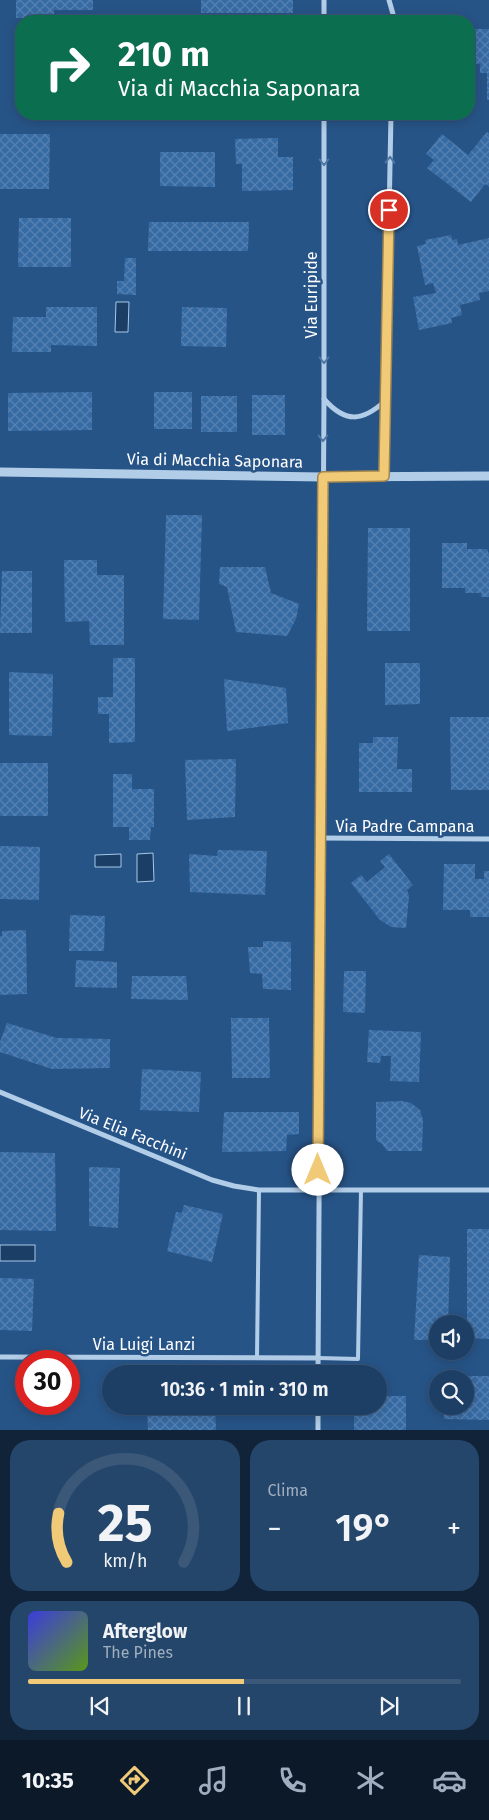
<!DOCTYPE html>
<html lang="it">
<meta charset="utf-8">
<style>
:root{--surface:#1d3f65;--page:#25466b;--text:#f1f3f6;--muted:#a0afbf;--line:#3b5879;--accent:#f1ca78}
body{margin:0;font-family:"Fira Sans",sans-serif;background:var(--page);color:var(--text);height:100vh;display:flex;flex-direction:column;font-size:19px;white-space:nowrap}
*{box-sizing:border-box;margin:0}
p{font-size:16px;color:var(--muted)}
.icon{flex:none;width:28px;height:28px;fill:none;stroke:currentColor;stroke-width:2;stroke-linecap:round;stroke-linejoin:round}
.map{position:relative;height:1430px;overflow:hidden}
.sheet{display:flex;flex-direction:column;gap:10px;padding:10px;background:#102338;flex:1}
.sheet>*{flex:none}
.top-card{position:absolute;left:15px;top:15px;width:460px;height:105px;border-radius:20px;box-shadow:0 2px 12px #0003,0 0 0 1px var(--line);background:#0b6e4f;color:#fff;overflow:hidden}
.fabs{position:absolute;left:429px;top:1315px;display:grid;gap:10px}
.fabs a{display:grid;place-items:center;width:45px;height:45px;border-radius:50%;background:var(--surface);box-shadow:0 2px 12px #0003,0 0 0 1px var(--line);font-size:25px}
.speed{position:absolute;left:15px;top:1350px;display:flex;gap:10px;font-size:25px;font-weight:700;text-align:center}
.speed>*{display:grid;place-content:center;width:65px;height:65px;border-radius:50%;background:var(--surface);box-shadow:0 2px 12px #0003,0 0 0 1px var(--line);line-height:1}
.speed .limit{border:8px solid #d22;background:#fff;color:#111}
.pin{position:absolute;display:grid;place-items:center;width:42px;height:42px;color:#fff;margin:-21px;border:2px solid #fff;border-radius:50%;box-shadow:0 1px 5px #0007}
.me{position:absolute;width:55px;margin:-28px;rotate:0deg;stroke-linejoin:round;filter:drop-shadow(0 0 4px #0008)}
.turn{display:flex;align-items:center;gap:18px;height:105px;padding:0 20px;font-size:22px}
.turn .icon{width:65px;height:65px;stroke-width:2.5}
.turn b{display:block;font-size:35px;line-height:42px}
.big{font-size:38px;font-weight:600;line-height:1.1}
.sheet .widget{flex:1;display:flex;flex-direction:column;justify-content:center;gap:8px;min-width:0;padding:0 18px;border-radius:20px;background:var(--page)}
.sheet .dial{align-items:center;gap:0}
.dial svg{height:130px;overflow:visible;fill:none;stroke:var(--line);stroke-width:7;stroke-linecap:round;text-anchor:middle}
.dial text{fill:var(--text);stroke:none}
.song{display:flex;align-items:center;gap:15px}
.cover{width:60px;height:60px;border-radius:8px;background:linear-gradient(135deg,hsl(240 70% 55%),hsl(90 70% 35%))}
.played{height:5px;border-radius:2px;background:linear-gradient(90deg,var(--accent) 50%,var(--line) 50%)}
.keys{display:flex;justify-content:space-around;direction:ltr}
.heat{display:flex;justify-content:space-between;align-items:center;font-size:28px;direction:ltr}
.sheet .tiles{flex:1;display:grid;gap:10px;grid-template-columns:1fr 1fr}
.widget:last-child{grid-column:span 2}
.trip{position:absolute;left:102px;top:1365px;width:285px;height:50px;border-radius:25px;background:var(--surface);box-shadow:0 2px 12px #0003,0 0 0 1px var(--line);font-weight:600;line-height:50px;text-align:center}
.menu{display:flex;height:80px;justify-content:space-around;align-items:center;background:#0c1928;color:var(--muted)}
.menu .icon{width:35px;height:35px}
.menu .on{color:var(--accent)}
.menu b{font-size:22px;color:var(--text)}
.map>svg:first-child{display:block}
.water{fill:#1b3e67;stroke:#a7c8e9}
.building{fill:url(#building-cross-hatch)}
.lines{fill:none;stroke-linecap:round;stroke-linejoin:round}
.service{stroke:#b2cde8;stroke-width:4}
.minor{stroke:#b2cde8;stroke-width:5}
.tertiary{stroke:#b2cde8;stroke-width:9}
.oneway{stroke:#5178a4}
.route-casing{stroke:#9d834e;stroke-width:12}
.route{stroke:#f1ca78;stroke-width:9}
.labels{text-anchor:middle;stroke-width:5;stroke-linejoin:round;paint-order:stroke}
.street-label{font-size:16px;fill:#fff;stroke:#275487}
</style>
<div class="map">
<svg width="489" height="1430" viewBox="0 0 489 1430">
<defs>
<pattern id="building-cross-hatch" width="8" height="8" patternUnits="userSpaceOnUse" patternTransform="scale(1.25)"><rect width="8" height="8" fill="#376ba4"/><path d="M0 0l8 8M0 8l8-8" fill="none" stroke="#5581b2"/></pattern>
</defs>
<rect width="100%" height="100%" fill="#275487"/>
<g class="water">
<path d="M116,302h13l-1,30h-13z"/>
<path d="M153,853l1,28 -17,1v-28z"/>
<path d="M121,854v13h-26v-12z"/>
<rect x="0" y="1245" width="35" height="16"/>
</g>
<g class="building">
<path d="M16,0h77v10h-39v8h-38z"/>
<rect x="201" y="0" width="92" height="13"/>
<path d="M469,29h20v71h-2v-27h-7v-9l-11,-1z"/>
<path d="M487,132l2,1v54l-4,-3 -14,18 -44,-34 7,-8 -8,-6 16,-20 26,21z"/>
<path d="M0,134h50l-1,55h-49z"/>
<path d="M278,138v19h15v33l-51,1v-27h-6l-1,-25z"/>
<path d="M160,152h55v35l-55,-1z"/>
<path d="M19,218h52v49h-53z"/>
<path d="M149,222h100l-1,29h-100z"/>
<path d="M451,235l1,5 5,-1 1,6 31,-7v53l-10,2 1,7 -20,5 2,10 -11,3 1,5 -33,7 -6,-33 23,-4 -3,-10 -8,2 -8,-39 9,-2 -1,-4z"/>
<path d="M125,258h11v37l-19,-1v-13h7z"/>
<path d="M46,307h51v39l-46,-1v7h-39l1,-35h33z"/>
<path d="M182,307l45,1 -1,39 -45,-1z"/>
<path d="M92,392v38l-84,1v-38z"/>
<rect x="154" y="392" width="38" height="37"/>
<rect x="252" y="395" width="33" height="40"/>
<rect x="201" y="396" width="36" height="36"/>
<path d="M166,515h36l-3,105 -36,-1z"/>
<path d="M368,528h42v103h-43z"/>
<path d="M442,543h25v6h20l2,5v43h-8v-4h-16v-5h-23z"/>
<path d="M64,560h33v15h27v70h-34l-1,-24 -24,1z"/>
<path d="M220,567h45l6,26 28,11 -3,15 -9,17 -51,-4 -9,-45 -8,-3z"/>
<path d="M2,571h30v62h-32z"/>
<path d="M113,658h22v84l-26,1v-29h-11v-17h15z"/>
<path d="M385,663h35v41l-35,1z"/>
<path d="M9,672l44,2 -1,62 -43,-1z"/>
<path d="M224,679l62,9 2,35 -61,8z"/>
<path d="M450,717h39v73h-38z"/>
<path d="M373,737h25l-1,32h15v23h-53v-49h14z"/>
<path d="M236,759l-1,58 -48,3 -2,-60z"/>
<rect x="0" y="763" width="48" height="53"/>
<path d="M113,774h19v15h22v38h-3l-1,13h-21v-13h-16z"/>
<path d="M0,846l40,1 -1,53 -39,-1z"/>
<path d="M218,850l49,1 -2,44 -75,-3 -1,-38 28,2z"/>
<path d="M389,854l24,31 -6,5 2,6 -3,32 -15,-1 -11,-7 -29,-37 10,-8 6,7 18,-15 -5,-6z"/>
<path d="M444,864h31v15h9v-8h5v46h-19v-7h-27z"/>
<path d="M70,915l35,1 -1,35h-35z"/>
<path d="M26,930l1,64 -27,1v-59h2v-5z"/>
<path d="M263,941l28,1v48l-28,-1 -1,-15 -12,-1 -2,-26h15z"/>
<path d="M76,960l41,2v26l-42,-1z"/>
<path d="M344,971h22l-1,42 -22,-1z"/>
<path d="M132,976h54l2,24 -57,-1z"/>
<path d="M231,1018h38l1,60h-38z"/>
<path d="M7,1023l50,15 53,1v29l-58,1 -52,-17v-10z"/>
<path d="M369,1030l52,2 -2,50 -29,-1 1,-25h-10l-1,7 -13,-1z"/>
<path d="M142,1069l59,3 -2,40 -59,-2z"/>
<path d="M402,1101l9,2 9,7 3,10 -1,31h-35l-5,-7 -6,-4v-38z"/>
<path d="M224,1112h75v22l-12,1 -1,16 -64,1z"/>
<path d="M0,1152l55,1 1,78 -56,-1z"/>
<path d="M89,1167l31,1 -2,60 -29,-2z"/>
<path d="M184,1205l39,9 -11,48 -45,-11 9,-39 6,1z"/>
<path d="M467,1229h22v110l-22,-1z"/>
<path d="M419,1255l31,2 -2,67h-10v16h-24z"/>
<path d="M0,1278l34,1 -2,52 -32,-1z"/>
<path d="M445,1376h44v44l-45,-1v-13h21v-27h-20z"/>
<path d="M379,1396h27v34h-52v-24h25z"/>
<path d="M147,1406h68l1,24h-68z"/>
</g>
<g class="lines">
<g class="service">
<path d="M257,1357l2,-167"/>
<path d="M318,1358l40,1 3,-169"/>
</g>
<g class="minor">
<path d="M324,0v21"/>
<path d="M389,0l4,14v7"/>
<path d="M324,399c21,24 38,23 61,2"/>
<path d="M384,476l7,-362"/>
<path d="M320,838l169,1"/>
<path d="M0,1092l212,88 22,6 25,4h230"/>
<path d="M0,1357l318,1"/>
<path d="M318,1374l6,-975v-285"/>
<path d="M318,1430v-24"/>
</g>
<path class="tertiary" d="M0,472l323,5 166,-1"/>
</g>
<defs><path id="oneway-chevron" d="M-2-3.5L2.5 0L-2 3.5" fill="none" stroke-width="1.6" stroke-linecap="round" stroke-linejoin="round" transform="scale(1.25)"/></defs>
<g class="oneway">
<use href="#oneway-chevron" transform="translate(390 160) rotate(-89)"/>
<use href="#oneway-chevron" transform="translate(324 162) rotate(90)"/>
<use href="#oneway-chevron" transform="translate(324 360) rotate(90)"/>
<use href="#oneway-chevron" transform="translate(323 438) rotate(90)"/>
</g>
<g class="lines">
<defs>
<path id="route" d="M318,1170l5,-693 61,-1 5,-266"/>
</defs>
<use href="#route" class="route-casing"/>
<use href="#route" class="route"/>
</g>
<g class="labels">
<g class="street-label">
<text transform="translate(311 295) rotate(-90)" y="6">Via Euripide</text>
<text transform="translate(215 460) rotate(1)" y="6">Via di Macchia Saponara</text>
<text x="405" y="832">Via Padre Campana</text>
<text transform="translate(133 1133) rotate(22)" y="6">Via Elia Facchini</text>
<text x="144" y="1350">Via Luigi Lanzi</text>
</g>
</g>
</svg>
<div class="fabs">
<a><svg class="icon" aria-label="sound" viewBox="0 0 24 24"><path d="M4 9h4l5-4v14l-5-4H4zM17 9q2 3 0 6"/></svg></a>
<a><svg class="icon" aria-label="search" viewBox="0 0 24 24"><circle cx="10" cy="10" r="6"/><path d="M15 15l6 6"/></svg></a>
</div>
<div class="speed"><div class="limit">30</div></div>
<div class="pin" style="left:389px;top:210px;background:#d93025"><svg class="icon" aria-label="arrive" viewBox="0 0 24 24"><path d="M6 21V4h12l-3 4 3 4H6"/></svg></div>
<svg class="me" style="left:318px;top:1170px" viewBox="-20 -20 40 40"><circle r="19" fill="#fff"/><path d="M0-13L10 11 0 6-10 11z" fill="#f1ca78"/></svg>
<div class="trip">10:36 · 1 min · 310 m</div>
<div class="top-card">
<div class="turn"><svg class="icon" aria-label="right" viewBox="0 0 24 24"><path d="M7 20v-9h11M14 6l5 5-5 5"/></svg><div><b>210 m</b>Via di Macchia Saponara</div></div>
</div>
</div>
<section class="sheet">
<div class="tiles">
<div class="widget dial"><svg viewBox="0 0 100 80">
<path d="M14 69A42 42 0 1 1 86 69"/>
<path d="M14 69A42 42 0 0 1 9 39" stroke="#f1ca78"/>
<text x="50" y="56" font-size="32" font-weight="700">25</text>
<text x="50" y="72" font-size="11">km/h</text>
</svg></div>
<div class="widget"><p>Clima</p>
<div class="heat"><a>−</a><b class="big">19°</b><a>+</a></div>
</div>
<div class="widget">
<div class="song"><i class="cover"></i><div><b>Afterglow</b><p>The Pines</p></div></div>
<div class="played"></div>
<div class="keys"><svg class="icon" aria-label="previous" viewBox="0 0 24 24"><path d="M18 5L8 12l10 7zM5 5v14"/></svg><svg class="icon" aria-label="pause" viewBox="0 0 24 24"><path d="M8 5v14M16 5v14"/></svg><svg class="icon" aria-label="next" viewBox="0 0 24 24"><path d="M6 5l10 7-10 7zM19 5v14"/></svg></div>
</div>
</div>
</section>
<nav class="menu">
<b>10:35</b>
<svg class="icon on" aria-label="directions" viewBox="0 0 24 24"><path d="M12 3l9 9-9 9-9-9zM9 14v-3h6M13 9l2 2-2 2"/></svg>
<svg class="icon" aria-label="music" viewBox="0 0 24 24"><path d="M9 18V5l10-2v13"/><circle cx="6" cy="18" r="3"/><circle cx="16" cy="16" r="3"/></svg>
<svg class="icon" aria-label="phone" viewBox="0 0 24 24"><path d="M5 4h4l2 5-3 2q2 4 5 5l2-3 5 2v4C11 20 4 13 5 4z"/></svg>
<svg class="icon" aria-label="climate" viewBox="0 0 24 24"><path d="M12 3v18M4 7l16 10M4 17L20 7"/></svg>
<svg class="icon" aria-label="car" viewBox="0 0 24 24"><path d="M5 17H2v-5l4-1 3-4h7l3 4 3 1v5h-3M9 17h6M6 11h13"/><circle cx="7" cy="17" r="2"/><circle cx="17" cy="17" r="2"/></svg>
</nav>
